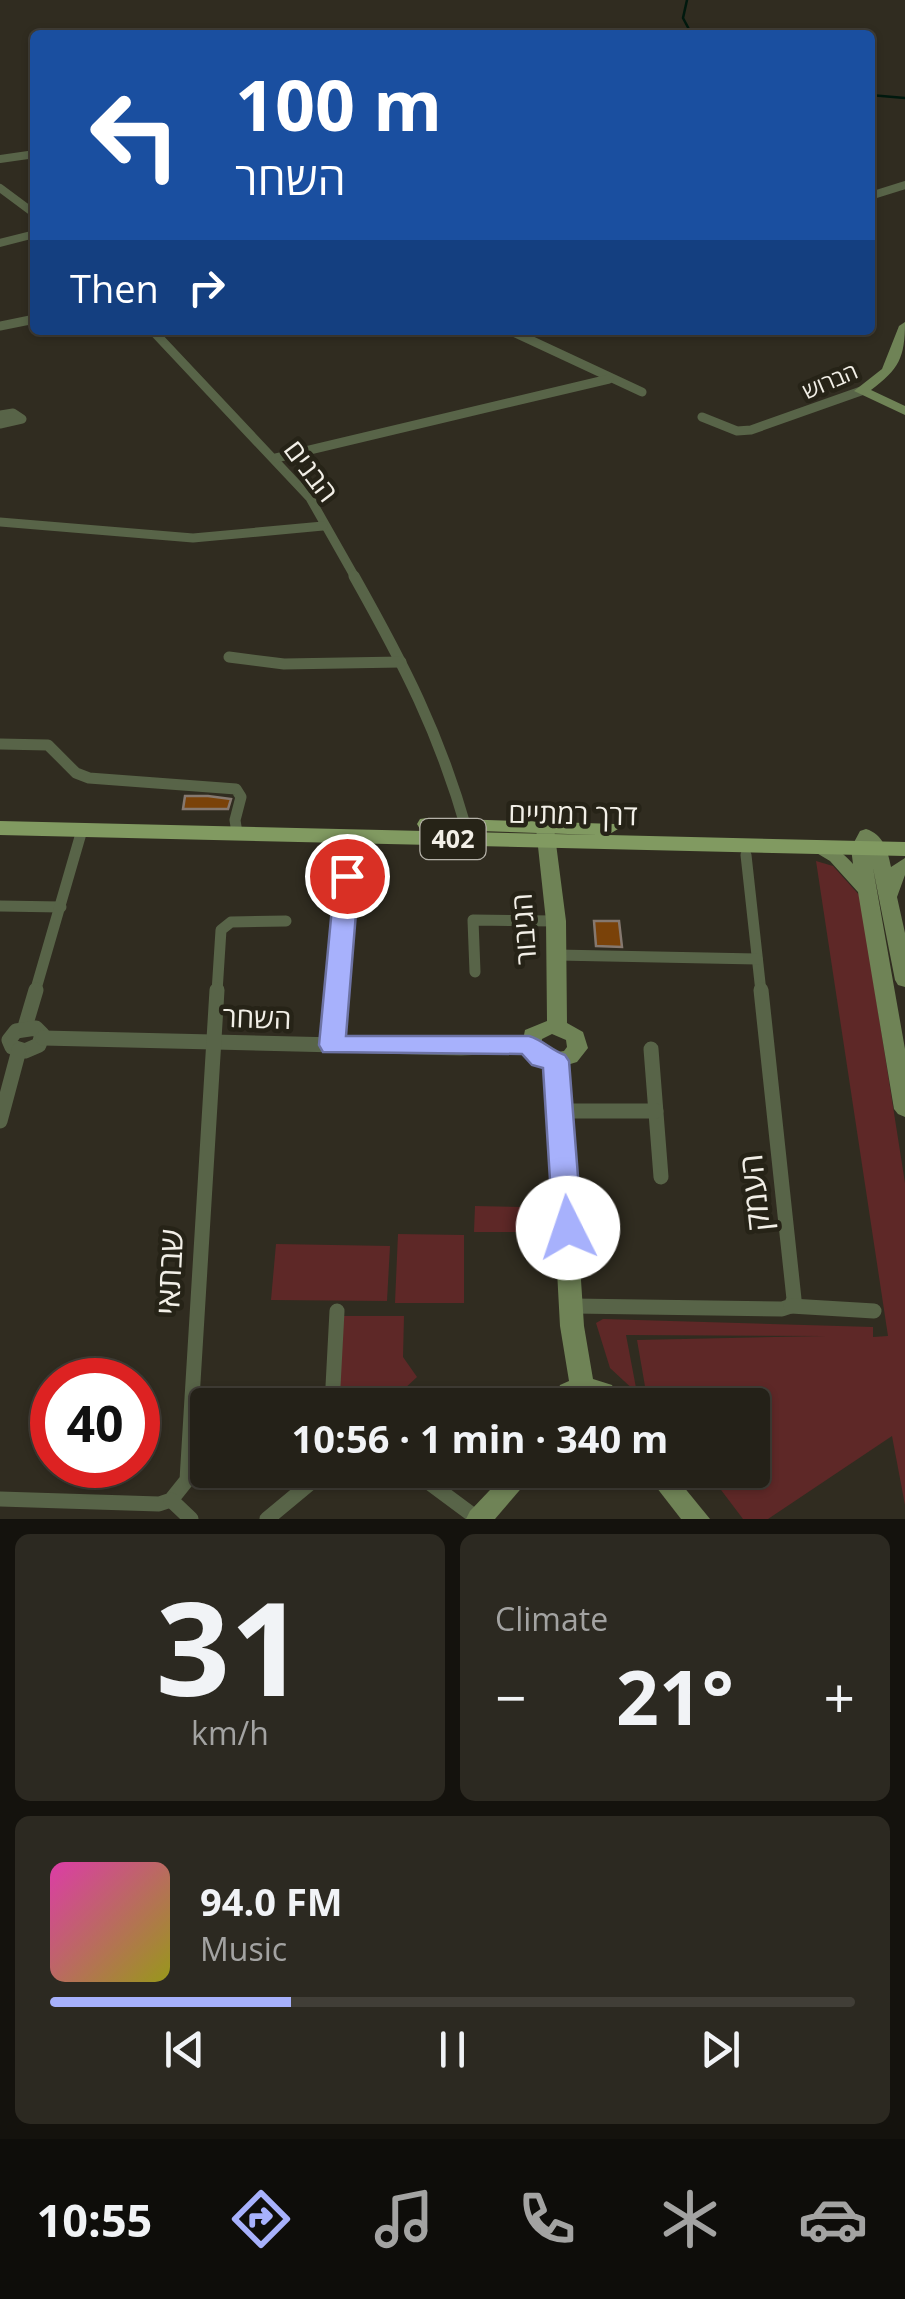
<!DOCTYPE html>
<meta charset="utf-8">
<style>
:root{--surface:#242118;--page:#2c2921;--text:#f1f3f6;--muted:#a3a3a2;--line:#413e37;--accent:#a7b1fc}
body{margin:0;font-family:"Open Sans","Noto Sans Hebrew",sans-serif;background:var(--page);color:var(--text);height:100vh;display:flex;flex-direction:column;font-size:38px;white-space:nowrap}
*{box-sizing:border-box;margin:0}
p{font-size:32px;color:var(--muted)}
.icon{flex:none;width:55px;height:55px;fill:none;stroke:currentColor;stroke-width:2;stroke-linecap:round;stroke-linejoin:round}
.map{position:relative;height:1519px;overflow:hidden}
.sheet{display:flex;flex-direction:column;gap:15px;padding:15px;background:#14120d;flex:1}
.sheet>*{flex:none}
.hud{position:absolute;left:30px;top:30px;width:845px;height:305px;border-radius:10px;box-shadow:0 2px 8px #0004,0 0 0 2px var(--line);background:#1a4fa0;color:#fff;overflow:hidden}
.speed{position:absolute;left:30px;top:1358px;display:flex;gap:20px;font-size:50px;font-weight:700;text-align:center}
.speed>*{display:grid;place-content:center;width:130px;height:130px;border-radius:50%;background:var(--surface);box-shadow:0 2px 8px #0004,0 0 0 2px var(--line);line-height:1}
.speed .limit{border:15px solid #d22;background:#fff;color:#111}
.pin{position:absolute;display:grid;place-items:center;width:85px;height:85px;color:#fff;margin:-42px;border:5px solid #fff;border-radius:50%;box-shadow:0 2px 10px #0007}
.me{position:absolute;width:110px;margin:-55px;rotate:356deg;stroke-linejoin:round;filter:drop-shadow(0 0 8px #0008)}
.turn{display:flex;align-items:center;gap:35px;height:210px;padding:0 40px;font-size:45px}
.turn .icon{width:130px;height:130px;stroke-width:2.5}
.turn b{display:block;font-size:70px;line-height:85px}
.then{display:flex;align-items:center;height:95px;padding:0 40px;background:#0003;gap:20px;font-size:38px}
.big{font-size:75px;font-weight:700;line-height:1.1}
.sheet .tile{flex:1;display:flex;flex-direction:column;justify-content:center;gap:15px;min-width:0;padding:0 35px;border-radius:15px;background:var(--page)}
.sheet .dial{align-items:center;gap:0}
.dial b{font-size:130px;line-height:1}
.song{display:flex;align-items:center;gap:30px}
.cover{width:120px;height:120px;border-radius:15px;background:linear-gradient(135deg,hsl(320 70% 55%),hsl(60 70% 35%))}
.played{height:10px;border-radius:5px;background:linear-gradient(90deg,var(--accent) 30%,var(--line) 30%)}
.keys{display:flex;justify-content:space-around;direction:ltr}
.heat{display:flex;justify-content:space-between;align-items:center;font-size:55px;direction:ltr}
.sheet .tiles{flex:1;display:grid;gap:15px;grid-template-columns:1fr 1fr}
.tile:last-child{grid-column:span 2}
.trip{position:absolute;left:190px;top:1388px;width:580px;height:100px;border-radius:10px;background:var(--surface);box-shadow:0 2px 8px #0004,0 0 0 2px var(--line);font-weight:700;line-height:100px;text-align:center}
.dock{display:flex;height:160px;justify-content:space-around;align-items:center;background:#0e0d0a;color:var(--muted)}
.dock .icon{width:70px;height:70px}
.dock .current{color:var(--accent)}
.dock b{font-size:45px;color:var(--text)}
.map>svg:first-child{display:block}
.green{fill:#5e2827}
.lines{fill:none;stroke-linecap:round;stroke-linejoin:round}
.stream{stroke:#00190e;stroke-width:2.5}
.building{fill:#7a4209;stroke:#85786f;stroke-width:2.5}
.street-far3{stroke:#586448;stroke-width:8}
.street-far2{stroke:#586448;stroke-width:9}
.street-far1{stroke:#586448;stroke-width:11}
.street{stroke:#586448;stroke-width:15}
.secondary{fill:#6f8356;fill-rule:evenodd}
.primary{fill:#819a61;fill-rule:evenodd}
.route{fill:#a7b1fc;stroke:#6d73a4;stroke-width:2.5}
.labels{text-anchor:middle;stroke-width:9;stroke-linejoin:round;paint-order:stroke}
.far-street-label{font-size:22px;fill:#f2efe7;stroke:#262317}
.shield{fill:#262317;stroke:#b5b2a9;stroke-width:2.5}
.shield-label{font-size:25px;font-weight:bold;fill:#f2efe7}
.street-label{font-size:28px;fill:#f2efe7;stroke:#262317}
.near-street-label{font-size:32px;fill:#f2efe7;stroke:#262317}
</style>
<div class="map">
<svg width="905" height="1519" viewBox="0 0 905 1519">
<rect width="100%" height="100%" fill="#302c20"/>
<g class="green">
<path d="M816,861l17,5 27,30 45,287v322l-13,-69 -124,83h-25l-37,-49h46v-65h-95l-11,-13 -9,-52 190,-4 -201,-1 11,58 -27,-25 -14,-45 7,-4 270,8v10l15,-1z"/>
<path d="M475,1206l47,1 1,25h-49z"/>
<path d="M398,1234l66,1v68h-69z"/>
<path d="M276,1244l114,2 -3,55 -116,-1z"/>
<path d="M343,1316h61l-1,41 14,20 -30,28h-48z"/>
</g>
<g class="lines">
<g class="stream">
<path d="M687,0l-4,18 9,17"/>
<path d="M870,95l35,3"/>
</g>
</g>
<g class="building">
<path d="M185,796h23l23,3 -3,10h-45z"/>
<path d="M594,921h25l3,26 -26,-1z"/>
</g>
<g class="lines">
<g class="street-far3">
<path d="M0,159l35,-5"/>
<path d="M0,188l35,26"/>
<path d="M870,196l35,-11"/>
<path d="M0,243l35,-9"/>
</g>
<g class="street-far2">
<path d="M0,326l35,-7"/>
<path d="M152,330l158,168 46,81"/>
<path d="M509,330l133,62"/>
<path d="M0,415l13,-2 9,6 -22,5"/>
<path d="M702,417l35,14 14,-1 110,-39"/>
<path d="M276,458l333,-79"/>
<path d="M0,522l193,16 130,-12"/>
</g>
<g class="street-far1">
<path d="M354,576c50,89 85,156 113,255"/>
<path d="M229,657l55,7 117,-2"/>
<path d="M0,744l48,1 28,28 13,5 147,11 5,8 -6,23 2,13"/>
<path d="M746,855l15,137"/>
<path d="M0,906l61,1"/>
<path d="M557,955l200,4"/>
<path d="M475,972l-2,-52 83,1"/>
<path d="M35,992l47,-162"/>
<path d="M217,992l4,-62 10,-8 55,-1"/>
<path d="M337,992l10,-116"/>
</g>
<g class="street">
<path d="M25,1027l11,-37"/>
<path d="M36,1028l6,6 -3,11 -14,6 -13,-4 -3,-7 7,-9z"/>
<path d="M43,1038l418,10 68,-3"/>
<path d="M332,1045l5,-55"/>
<path d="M651,1049l10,128"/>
<path d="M560,1111h96"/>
<path d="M0,1121l19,-71"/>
<path d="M573,1306l209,3 9,-3 3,-7 -33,-309"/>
<path d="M791,1306l83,5"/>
<path d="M332,1405l5,-94"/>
<path d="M412,1470l66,49"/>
<path d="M0,1499l159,5 12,-4 16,-20 30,-490"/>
<path d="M171,1500l20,19"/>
<path d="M267,1519l59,-49"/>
</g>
<g class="secondary">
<path d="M905,322c0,36 -6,47 -34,68l34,16v9l-51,-24 28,-22 17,-43z"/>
<path d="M545,822l9,6 12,93 1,102 16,9 5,16 -11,14 -10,3 17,261 9,53 19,6 9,20h-24l-3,-5 -11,-4 -5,3 -3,6h-24l9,-20 9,-4 -9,-55 -14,-258 -22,-13 -3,-5 4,-20 22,-9 -1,-100 -10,-93zM552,1034l14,6 1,7 -3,4 -13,2 -10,-6 1,-8z"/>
<path d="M866,829c17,5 22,22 25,38l14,-9v17l-8,22 8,36v54l-7,-2 -3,-5 -22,-112 32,181v68l-7,-3 -4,-5 -36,-217 -28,-31 -25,-15 2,-4c18,-4 35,9 46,22l-2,-16 9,-17z"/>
<path d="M509,1470h28l-42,49h-29l4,-8z"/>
<path d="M643,1470h27l40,49h-29z"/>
</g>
<path class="primary" d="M427,818l188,6 3,5 -10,6 297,7v14l-905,-21v-14l598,14 -178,-6 -3,-5 3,-5z"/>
</g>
<path class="route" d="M347,868l12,8 -13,160h183c14,4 22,14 36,19l4,6 13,167 -4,8 -10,3 -11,-3 -4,-8 -10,-160 -11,-3 -10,-11 -199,-2 -4,-7 16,-169z"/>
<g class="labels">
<g class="far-street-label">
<text transform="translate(830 381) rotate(-23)" y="8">הברוש</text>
</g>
<rect class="shield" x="420.5" y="819" width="65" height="40" rx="8"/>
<g class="shield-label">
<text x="453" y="848">402</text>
</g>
<g class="street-label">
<text transform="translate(311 471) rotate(53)" y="10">הבנים</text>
<text transform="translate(573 814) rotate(1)" y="10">דרך רמתיים</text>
<text transform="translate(524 929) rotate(-94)" y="10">הגיבור</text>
<text transform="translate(257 1018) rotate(2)" y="10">השחר</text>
</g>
<g class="near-street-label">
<text transform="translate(755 1193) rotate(-96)" y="11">העמק</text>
<text transform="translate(170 1272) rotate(-87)" y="11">שבתאי</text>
</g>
</g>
</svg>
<div class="speed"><div class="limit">40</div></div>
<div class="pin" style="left:347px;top:876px;background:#d93025"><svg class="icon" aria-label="arrive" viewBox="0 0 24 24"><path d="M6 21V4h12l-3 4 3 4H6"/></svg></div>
<svg class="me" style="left:568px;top:1228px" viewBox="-20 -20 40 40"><circle r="19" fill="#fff"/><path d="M0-13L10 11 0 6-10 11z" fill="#a7b1fc"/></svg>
<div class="trip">10:56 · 1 min · 340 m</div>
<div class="hud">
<div class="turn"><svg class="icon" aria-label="left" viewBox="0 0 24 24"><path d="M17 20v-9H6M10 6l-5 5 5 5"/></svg><div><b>100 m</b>השחר</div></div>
<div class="then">Then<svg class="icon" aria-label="right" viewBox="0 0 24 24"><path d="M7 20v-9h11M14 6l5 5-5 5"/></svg></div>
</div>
</div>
<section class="sheet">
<div class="tiles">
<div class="tile dial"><b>31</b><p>km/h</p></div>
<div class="tile"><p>Climate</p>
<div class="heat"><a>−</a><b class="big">21°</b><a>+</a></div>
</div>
<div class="tile">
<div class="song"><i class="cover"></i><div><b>94.0 FM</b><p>Music</p></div></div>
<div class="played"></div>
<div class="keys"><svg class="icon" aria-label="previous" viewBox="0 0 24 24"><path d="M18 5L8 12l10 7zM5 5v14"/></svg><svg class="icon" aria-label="pause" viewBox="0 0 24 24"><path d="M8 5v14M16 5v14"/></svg><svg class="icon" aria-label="next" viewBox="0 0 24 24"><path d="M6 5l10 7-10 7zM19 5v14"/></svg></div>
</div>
</div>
</section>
<nav class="dock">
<b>10:55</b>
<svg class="icon current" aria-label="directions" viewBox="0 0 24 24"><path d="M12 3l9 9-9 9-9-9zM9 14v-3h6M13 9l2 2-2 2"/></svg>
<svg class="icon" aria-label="music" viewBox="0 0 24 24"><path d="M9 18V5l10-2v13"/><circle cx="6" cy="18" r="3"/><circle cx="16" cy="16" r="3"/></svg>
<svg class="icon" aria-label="phone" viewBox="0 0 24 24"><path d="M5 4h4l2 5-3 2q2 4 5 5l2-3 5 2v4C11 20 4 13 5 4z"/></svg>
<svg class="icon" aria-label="climate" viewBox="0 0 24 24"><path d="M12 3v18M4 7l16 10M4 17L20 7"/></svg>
<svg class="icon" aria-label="car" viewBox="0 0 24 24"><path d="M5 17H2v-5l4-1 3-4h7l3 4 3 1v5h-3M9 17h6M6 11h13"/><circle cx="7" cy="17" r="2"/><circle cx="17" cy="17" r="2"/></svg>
</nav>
